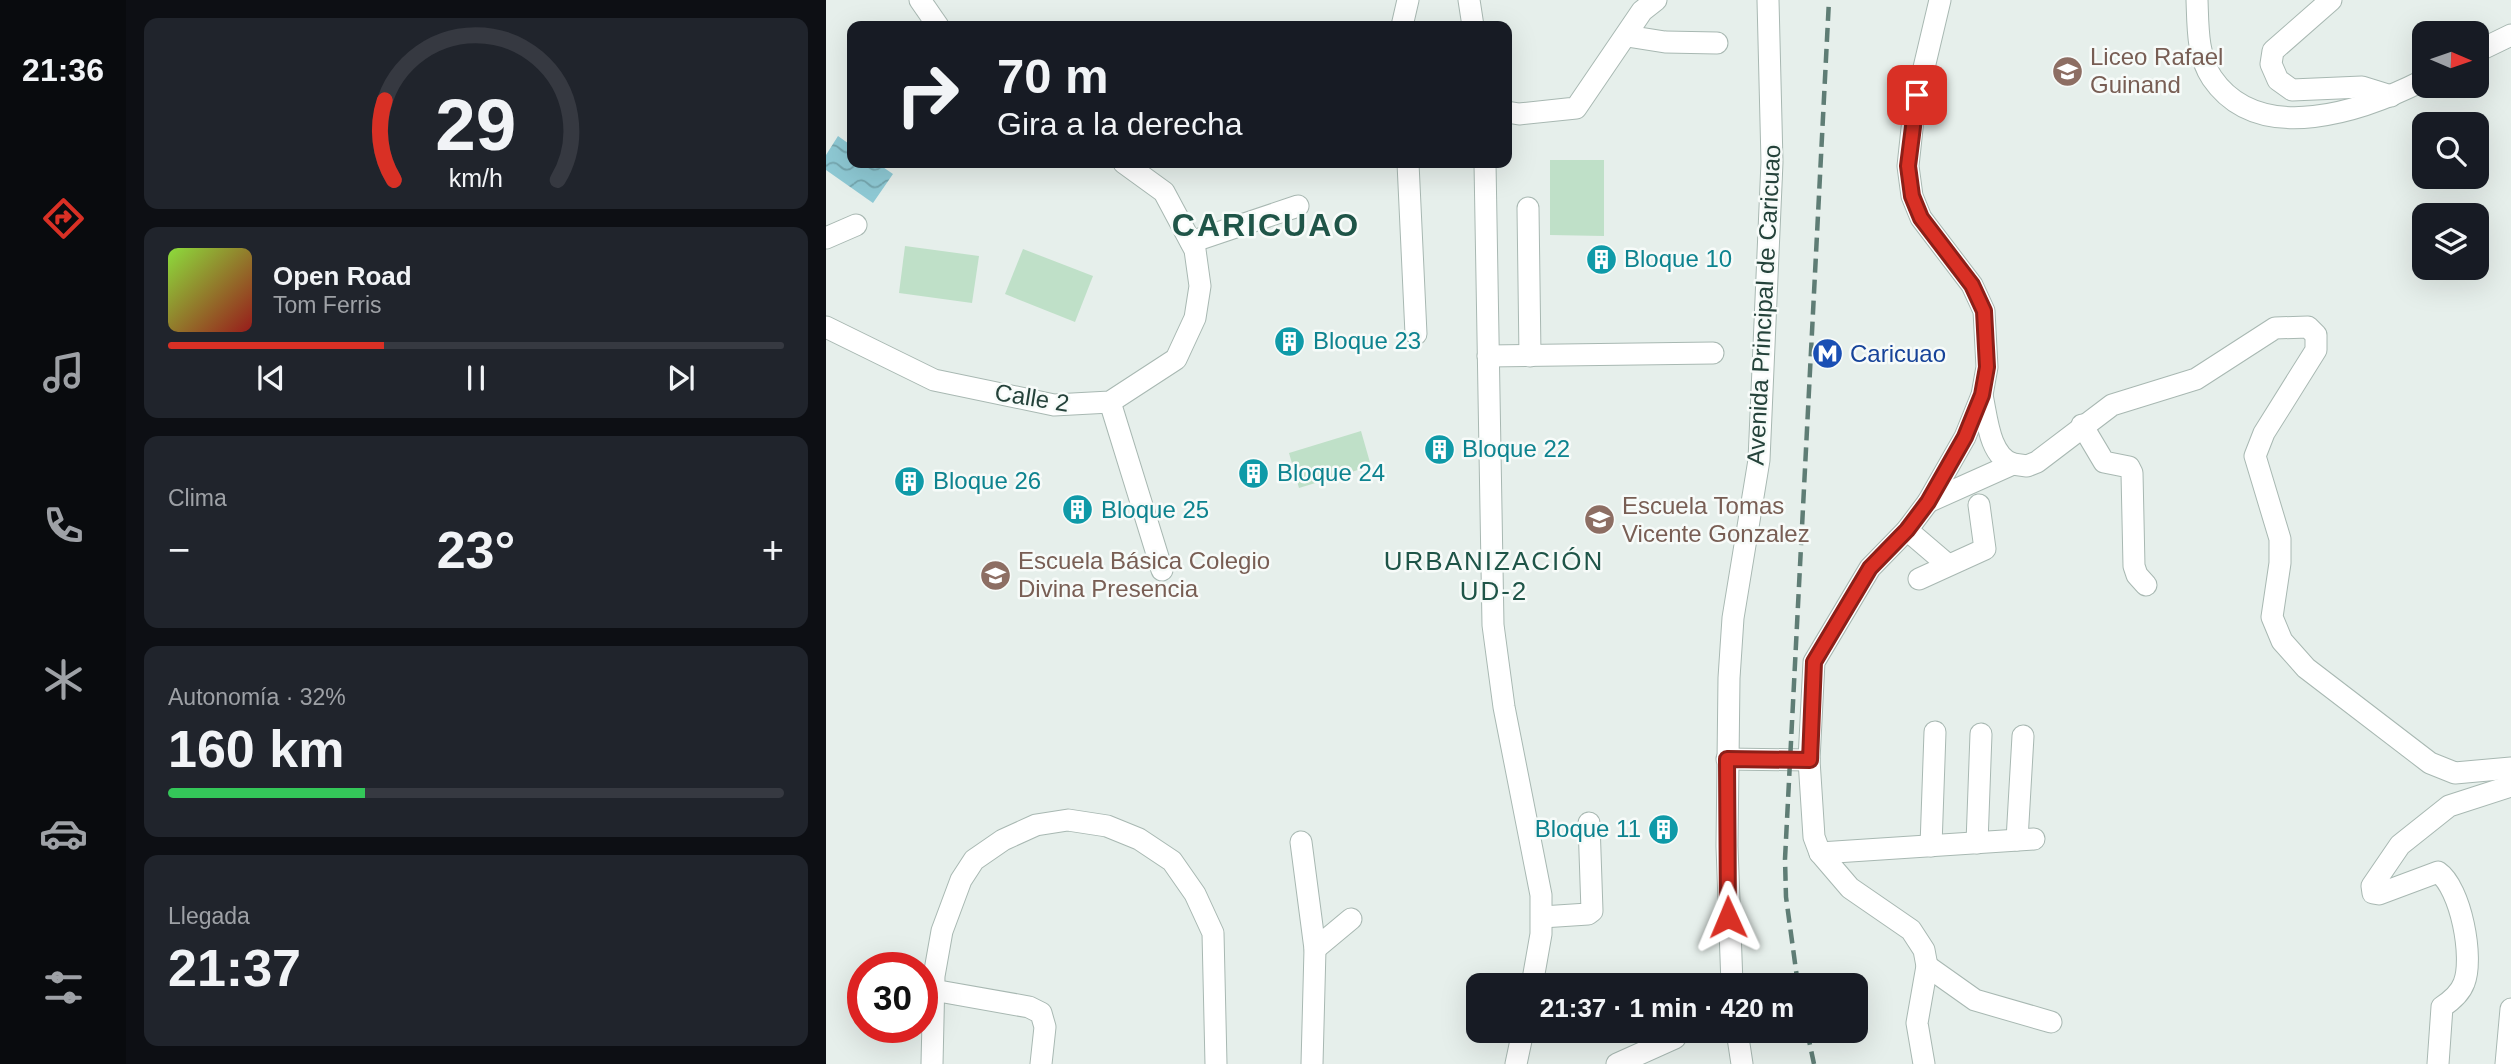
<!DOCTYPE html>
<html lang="es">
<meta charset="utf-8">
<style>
:root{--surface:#171b24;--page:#20242c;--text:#f1f3f6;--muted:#9ea1a6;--line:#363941;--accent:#d93025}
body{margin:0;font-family:Helvetica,sans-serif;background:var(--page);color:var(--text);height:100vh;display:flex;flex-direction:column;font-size:26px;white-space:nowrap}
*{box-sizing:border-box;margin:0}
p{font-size:23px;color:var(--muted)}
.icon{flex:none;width:38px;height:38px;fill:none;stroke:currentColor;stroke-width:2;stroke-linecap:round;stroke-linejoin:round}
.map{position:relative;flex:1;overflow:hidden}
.details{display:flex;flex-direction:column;gap:18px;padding:18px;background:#0d0f14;width:700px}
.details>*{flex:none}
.hud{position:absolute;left:21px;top:21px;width:665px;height:147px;border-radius:14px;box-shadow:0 7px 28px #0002;background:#171b24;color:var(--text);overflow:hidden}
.needle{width:46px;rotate:92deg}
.buttons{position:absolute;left:1586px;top:21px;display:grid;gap:14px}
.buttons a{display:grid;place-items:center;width:77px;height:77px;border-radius:14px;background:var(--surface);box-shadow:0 7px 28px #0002;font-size:35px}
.speed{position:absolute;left:21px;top:952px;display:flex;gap:14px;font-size:35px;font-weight:700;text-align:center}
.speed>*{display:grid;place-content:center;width:91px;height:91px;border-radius:50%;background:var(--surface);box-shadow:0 7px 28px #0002;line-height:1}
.speed .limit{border:10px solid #d22;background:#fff;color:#111}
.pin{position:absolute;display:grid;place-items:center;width:60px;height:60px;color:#fff;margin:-30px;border-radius:14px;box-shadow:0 4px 10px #0006}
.me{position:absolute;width:77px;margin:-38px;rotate:359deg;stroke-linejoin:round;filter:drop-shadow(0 0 5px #0008)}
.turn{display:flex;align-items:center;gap:24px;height:147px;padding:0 35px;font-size:32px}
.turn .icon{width:91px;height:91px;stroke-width:2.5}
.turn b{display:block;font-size:49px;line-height:60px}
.big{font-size:52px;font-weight:700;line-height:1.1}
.details .tile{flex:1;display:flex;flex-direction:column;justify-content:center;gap:10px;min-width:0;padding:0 24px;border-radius:14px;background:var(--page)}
.details .dial{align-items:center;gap:0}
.dial svg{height:182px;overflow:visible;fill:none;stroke:var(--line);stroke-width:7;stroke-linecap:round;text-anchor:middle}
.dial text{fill:var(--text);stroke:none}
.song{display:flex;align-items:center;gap:21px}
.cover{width:84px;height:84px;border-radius:10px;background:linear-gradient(135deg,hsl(90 70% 55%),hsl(0 70% 35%))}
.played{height:7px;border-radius:4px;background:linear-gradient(90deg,var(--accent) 35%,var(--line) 35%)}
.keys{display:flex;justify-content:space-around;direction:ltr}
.heat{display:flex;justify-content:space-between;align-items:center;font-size:38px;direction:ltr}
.charge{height:10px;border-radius:5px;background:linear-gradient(90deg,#34c759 32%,var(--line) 0)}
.trip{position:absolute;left:640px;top:973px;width:402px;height:70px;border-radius:14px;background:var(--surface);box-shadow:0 7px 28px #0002;font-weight:700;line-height:70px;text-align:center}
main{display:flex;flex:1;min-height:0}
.menu{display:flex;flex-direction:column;width:126px;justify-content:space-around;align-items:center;background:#090b0e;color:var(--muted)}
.menu .icon{width:49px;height:49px}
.menu .on{color:var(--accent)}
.menu b{font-size:32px;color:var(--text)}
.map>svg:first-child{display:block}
.grass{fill:#bfe0c8}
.water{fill:url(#water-waves)}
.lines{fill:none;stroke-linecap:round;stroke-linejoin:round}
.minor-casing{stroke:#a8b8b2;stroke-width:23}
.minor{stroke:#fff;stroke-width:21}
.rail{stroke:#5f7d75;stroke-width:4.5;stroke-dasharray:14 7;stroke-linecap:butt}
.route-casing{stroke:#8d1f18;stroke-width:18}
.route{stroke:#d93025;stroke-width:12}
.labels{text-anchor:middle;stroke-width:5;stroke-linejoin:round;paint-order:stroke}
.education-label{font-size:24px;fill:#785e54;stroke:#f7fbf9;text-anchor:start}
.culture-label{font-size:24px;fill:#0d838f;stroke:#f7fbf9;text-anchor:start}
.street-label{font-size:24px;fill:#24423a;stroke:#f7fbf9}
.transit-label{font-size:24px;fill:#164399;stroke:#f7fbf9;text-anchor:start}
.neighbourhood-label{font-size:26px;letter-spacing:2px;fill:#1f5548;stroke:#f7fbf9}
.district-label{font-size:32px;font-weight:bold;letter-spacing:2px;fill:#1f5548;stroke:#f7fbf9}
</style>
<main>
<nav class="menu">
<b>21:36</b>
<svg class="icon on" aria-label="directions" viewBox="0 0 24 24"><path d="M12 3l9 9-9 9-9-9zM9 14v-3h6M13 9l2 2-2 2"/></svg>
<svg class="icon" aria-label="music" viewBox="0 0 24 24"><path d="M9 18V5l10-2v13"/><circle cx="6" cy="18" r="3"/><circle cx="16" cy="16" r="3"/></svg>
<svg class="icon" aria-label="phone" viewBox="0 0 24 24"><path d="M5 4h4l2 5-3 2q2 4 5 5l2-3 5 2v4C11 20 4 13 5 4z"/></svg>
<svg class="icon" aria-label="climate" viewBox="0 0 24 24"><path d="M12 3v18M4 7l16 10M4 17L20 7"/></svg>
<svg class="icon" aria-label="car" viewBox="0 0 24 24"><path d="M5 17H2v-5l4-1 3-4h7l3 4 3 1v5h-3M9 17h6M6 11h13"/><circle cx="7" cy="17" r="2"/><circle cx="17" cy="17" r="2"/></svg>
<svg class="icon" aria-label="filters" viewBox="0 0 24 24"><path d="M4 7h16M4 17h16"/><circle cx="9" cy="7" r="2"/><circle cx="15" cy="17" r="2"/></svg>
</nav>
<section class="details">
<div class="tile dial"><svg viewBox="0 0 100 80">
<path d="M14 69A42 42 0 1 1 86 69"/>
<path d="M14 69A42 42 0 0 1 10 34" stroke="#d93025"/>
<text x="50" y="56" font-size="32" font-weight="700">29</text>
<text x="50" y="72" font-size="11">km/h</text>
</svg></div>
<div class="tile">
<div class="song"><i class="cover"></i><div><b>Open Road</b><p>Tom Ferris</p></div></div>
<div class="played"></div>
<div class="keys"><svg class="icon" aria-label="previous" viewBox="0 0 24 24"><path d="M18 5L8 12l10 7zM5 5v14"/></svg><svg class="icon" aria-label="pause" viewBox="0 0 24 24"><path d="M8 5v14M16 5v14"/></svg><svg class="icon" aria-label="next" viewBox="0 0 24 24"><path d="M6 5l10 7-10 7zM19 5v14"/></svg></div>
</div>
<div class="tile"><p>Clima</p>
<div class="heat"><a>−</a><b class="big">23°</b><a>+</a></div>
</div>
<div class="tile"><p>Autonomía · 32%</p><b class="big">160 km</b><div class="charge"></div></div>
<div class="tile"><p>Llegada</p><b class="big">21:37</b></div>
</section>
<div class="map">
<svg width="1685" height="1064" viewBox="0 0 1685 1064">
<defs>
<pattern id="water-waves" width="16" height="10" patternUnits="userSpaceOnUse" patternTransform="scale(1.75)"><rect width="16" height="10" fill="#8ec9d4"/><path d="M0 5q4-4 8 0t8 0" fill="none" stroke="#74a5ad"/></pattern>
</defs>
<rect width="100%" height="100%" fill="#e6efeb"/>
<g class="grass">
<path d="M724,160h54v76l-54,-1z"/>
<path d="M79,246l74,10 -7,47 -73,-10z"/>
<path d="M197,249l70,27 -18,46 -70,-28z"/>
<path d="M535,431l10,35 -72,22 -10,-35z"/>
</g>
<path class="water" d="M12,136l14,10v17h25l16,11 -20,29 -47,-33v-15z"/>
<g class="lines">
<defs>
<g id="minor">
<path d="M94,0l18,26"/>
<path d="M643,0l4,26"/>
<path d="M1371,0c1,25 0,56 15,78 48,70 153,32 212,2"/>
<path d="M1505,0l-58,51 -2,13 7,16 14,10 70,-3 29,9"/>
<path d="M576,26l6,-26"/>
<path d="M801,36l38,6 52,1"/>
<path d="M1650,52l35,-17"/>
<path d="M681,112l12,2 57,-6 66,-97 14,-11"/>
<path d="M582,163l8,171"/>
<path d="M659,163l8,462 11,82 37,188v39l-9,51"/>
<path d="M702,208l2,148"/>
<path d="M0,238l30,-13"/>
<path d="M365,242l107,-36"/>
<path d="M0,327l108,53 120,25 56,-3 66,-43 19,-41 5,-32 -5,-36 -31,-58 -40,-29"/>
<path d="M662,356l225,-3"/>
<path d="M284,402l52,168"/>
<path d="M1256,425l22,37 25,5 3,6 2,93 3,9 9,10"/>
<path d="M1187,464l14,2 10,-4 75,-57 84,-26 79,-51 33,-1 8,8v15l-52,83 -9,23 25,83v24l-8,54 10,24 24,27 124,95 25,10 56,-5"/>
<path d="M1102,502l85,-38c-24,-8 -26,-47 -31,-69"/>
<path d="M1081,530l41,35"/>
<path d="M1093,579l66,-30 -6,-44"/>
<path d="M901,759l82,1"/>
<path d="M1191,840l6,-104"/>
<path d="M475,842l14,107 -3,115"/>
<path d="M1151,843l4,-109"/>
<path d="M1105,846l4,-114"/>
<path d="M994,853l214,-14"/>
<path d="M716,917l46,-3 4,-3 -3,-88"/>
<path d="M489,949l36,-30"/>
<path d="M1101,966l48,34 76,22"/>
<path d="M906,985l-5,-139 2,-168 4,-60 26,-158 13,-298 -4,-162"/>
<path d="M107,990l96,17 12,6 4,14 -4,37"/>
<path d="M911,1031l5,33"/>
<path d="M106,1064l2,-88 8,-45 19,-51 13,-20 29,-20 33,-15 32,-5 39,6 32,13 33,22 23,33 18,39 3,131"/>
<path d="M690,1064l7,-33"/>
<path d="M791,1064l58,-26"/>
<path d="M1098,1064l-7,-41 10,-57 -3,-16 -13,-20 -61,-42 -30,-35 -6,-16 -5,-77 5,-98 56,-94 37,-38 21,-28 37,-65 17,-42 5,-28 -3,-56 -12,-26 -51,-67 -9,-22 -4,-30 6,-56 26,-110"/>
<path d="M1612,1064l4,-57c9,-6 18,-13 22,-24 10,-25 -3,-95 -26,-111l-59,22 -6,-1 -1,-7 28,-41 49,-39 62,-20"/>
<path d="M1680,1064l5,-55"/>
</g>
</defs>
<use href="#minor" class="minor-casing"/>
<use href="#minor" class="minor"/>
<g class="rail">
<path d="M972,985l-12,-88 -1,-38 44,-859"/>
<path d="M981,1031l7,33"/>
</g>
</g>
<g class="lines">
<defs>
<path id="route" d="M902,917l-1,-158 83,1 4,-98 56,-94 37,-38 21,-28 37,-65 17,-42 5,-28 -3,-56 -12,-26 -51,-67 -9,-22 -4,-30 9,-71"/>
</defs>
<use href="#route" class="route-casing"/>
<use href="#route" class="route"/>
</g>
<defs>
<symbol id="school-disc" viewBox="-11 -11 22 22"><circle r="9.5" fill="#8d6e63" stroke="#f7fbf9"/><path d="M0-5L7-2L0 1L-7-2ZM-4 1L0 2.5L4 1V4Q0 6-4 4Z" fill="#fff"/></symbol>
<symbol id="building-disc" viewBox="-11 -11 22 22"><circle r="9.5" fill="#0f9aa8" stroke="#f7fbf9"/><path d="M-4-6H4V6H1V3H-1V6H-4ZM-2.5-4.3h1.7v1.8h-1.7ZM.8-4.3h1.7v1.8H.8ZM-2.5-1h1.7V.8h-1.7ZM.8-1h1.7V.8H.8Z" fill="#fff"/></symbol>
<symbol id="metro-disc" viewBox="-11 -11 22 22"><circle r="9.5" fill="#1a4fb4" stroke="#f7fbf9"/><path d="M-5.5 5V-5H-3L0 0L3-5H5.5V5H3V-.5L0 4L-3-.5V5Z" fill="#fff"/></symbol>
</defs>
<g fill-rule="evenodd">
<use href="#school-disc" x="1224" y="54" width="35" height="35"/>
<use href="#building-disc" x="758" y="242" width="35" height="35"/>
<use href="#building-disc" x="446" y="324" width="35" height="35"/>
<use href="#metro-disc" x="984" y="336" width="35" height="35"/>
<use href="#building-disc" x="596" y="432" width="35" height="35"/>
<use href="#building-disc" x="410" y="456" width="35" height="35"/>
<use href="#building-disc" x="66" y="464" width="35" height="35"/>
<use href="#building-disc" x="234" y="492" width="35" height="35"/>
<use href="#school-disc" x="756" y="502" width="35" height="35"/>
<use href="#school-disc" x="152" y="558" width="35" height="35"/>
<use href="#building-disc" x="820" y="812" width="35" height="35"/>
</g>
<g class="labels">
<g class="education-label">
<text x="1264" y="65">Liceo Rafael<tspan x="1264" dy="28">Guinand</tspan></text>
<text x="796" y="514">Escuela Tomas<tspan x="796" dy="28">Vicente Gonzalez</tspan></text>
<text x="192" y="569">Escuela Básica Colegio<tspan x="192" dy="28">Divina Presencia</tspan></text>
</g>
<g class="culture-label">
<text x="798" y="267">Bloque 10</text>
<text x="487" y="349">Bloque 23</text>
<text x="636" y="457">Bloque 22</text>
<text x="451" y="481">Bloque 24</text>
<text x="107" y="489">Bloque 26</text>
<text x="275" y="518">Bloque 25</text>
<text x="815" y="837" text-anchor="end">Bloque 11</text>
</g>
<g class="street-label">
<text transform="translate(938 305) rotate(-87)" y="8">Avenida Principal de Caricuao</text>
<text transform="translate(206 398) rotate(9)" y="8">Calle 2</text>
</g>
<g class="transit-label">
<text x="1024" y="362">Caricuao</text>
</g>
<g class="neighbourhood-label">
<text x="668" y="570">URBANIZACIÓN<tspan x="668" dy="30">UD-2</tspan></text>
</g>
<g class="district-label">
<text x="440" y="236">CARICUAO</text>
</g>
</g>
</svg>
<div class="buttons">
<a><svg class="needle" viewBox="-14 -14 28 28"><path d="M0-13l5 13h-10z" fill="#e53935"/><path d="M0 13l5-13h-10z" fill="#9ea1a6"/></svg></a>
<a><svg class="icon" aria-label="search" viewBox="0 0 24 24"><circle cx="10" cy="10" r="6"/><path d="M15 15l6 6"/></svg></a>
<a><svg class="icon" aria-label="layers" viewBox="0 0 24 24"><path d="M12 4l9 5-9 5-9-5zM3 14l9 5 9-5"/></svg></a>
</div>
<div class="speed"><div class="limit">30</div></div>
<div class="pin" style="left:1091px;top:95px;background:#d93025"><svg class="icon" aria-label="arrive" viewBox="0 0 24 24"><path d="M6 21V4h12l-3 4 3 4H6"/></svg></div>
<svg class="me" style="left:902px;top:917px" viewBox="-20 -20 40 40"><path d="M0-17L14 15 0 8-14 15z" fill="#d93025" stroke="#fff" stroke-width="4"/></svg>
<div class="trip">21:37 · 1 min · 420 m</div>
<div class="hud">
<div class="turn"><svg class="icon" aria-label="right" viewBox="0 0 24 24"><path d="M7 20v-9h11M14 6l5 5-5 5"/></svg><div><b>70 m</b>Gira a la derecha</div></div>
</div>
</div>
</main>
